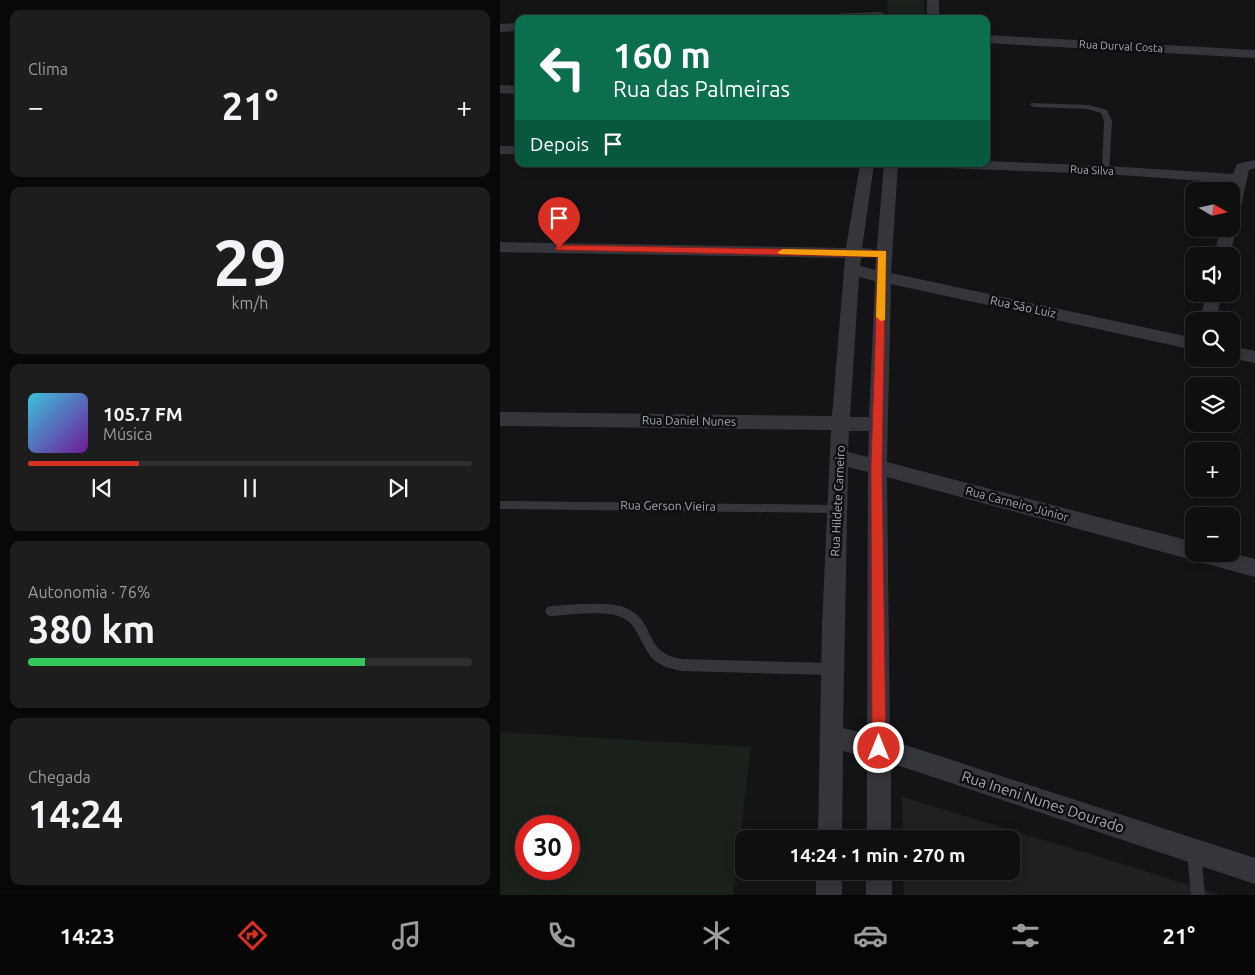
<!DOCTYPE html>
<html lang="pt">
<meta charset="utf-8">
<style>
:root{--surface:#0f0f10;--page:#1d1d1e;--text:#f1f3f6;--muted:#9b9c9f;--line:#2f2f30;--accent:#d93025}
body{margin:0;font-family:Ubuntu,sans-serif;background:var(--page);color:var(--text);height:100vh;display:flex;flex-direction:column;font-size:19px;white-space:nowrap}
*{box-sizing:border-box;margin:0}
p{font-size:16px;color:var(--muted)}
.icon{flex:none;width:28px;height:28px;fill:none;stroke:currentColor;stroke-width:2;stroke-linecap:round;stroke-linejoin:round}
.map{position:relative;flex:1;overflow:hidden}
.details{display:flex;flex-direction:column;gap:10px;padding:10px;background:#080809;width:500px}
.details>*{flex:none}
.banner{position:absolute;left:15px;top:15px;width:475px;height:152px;border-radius:10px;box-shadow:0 2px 12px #0003,0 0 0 1px var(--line);background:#0b6e4f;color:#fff;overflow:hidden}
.needle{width:32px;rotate:99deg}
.controls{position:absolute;left:685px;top:182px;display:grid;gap:10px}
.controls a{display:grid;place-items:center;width:55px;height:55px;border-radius:10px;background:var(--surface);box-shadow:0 2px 12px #0003,0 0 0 1px var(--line);font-size:25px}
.speed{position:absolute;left:15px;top:815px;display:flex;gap:10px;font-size:25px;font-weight:700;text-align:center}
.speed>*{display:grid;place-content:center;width:65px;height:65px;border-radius:50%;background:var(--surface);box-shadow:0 2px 12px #0003,0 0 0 1px var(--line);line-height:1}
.speed .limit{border:8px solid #d22;background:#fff;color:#111}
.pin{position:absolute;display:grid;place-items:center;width:42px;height:42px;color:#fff;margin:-51px -21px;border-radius:50% 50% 50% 0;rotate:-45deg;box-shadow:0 0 5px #0007}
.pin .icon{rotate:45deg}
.me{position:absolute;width:55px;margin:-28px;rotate:0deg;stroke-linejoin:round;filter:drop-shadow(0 0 4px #0008)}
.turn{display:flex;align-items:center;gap:18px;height:105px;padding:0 15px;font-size:22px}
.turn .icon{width:65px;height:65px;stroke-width:2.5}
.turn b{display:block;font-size:35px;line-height:42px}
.then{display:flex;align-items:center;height:48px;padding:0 15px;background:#0003;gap:10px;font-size:19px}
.big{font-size:38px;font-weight:600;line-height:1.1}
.details .widget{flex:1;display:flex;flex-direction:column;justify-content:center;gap:8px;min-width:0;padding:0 18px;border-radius:10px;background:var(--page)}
.details .dial{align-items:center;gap:0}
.dial b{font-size:65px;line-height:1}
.song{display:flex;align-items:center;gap:15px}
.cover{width:60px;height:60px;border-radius:8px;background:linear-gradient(135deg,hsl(190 70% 55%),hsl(280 70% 35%))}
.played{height:5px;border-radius:2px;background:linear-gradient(90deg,var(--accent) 25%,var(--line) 25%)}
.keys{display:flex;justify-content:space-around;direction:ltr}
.heat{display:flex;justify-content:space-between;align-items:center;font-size:28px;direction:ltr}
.charge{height:8px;border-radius:4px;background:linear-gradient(90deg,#34c759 76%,var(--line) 0)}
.trip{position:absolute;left:235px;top:830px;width:285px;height:50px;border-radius:10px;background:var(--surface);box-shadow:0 2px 12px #0003,0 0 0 1px var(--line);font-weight:600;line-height:50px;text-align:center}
.tabs{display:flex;height:80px;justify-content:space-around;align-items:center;background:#060606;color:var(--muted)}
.tabs .icon{width:35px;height:35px}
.tabs .active{color:var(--accent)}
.tabs b{font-size:22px;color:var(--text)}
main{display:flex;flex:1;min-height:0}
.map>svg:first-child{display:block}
.built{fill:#202023}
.green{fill:#1a211b;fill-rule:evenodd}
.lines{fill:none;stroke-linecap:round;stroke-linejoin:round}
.service{fill:#35363c;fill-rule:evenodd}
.minor{fill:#35363c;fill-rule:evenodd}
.route{fill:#d93025;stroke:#8d1f18}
.slow{fill:#f59e0b}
.labels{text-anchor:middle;stroke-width:5;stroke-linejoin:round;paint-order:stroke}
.far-street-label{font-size:11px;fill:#a5abb7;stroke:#0f0f11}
.street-label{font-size:12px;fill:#a5abb7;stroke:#0f0f11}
.near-street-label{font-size:15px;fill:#a5abb7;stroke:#0f0f11}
</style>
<main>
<section class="details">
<div class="widget"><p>Clima</p>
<div class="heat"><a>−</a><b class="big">21°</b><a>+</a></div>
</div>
<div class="widget dial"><b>29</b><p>km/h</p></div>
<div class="widget">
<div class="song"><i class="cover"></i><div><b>105.7 FM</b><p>Música</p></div></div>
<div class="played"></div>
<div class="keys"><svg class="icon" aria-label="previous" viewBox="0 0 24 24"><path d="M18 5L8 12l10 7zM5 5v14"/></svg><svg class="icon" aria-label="pause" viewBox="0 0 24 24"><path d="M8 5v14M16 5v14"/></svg><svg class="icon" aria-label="next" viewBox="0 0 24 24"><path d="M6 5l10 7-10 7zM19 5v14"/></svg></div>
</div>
<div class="widget"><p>Autonomia · 76%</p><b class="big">380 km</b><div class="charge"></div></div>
<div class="widget"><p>Chegada</p><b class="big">14:24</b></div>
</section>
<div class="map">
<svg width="755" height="895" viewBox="0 0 755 895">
<rect width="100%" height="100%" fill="#141416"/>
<path class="built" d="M402,797l250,76 67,22h-315l-1,-24h108v-32h-108z"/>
<g class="green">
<path d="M387,0h37l1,18 -30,1 -7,-4z"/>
<path d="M0,732l251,15 -18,148h-233zM26,826h43v43h-43z"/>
</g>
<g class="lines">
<g class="service">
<path d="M531,103l57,2 19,5 5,11 -3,51h-3l-4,-2 2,-49 -3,-8 -14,-4 -53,-2 -4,-2z"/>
<path d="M0,501l336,4 4,1 1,3 -1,3 -4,1 -336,-4z"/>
<path d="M78,604c16,0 35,-2 50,5 28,13 15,44 54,50l150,4 4,2 2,4 -2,4 -4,2 -150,-4c-8,-2 -16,-3 -22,-7 -19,-10 -19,-39 -39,-47 -18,-7 -51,-2 -70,-1l-4,-1 -2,-4 2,-4 4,-1z"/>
<path d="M694,845l5,2 2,5 4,43h-14l-4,-43 2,-5z"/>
</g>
<g class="minor">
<rect x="427" y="0" width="12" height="19"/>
<path d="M381,12l6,4 -2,3h-89l6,-4z"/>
<path d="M19,23v8l-19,1v-8z"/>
<path d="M486,35l269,15v8l-269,-15z"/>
<path d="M0,85l19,1v8l-19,-1z"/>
<rect x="0" y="146" width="19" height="8"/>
<path d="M755,160v8l-6,2 -10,45 -3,3 -5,2v-29h-2l2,-8 -125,-9 -162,-6 -5,-1 -2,-3h49v-3l120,5 127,8 4,-10z"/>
<path d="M360,164h14l-12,84 10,1 2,4 -2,4 -11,1 -1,8 15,4 9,-106h14l-7,109 303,65v12l-303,-66 -4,178 307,80v12l37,-1 24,6v18l-368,-100 3,263 365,118v26l-364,-121v76h-24v-82l-24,-6 -1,88h-24l4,-213 9,-196 -331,-4v-14l332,4 13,-158 -345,-6v-10l346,6zM359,277l16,4 -6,136h-19zM349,431h20l-1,26 -20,-5zM348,467l20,5 -1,262 -24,-6z"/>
<path d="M731,225l5,4 -6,27h-16l6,-27h11z"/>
<path d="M706,294h16l-6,27h-16z"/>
<path d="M731,346l24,5v12l-24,-5z"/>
<rect x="316" y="871" width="26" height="24"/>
<rect x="366" y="871" width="26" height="24"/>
</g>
</g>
<path class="route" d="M59,245l327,6 -4,215 4,282 -2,5 -5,2 -5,-2 -2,-5 -1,-282 7,-209 -322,-7v-4z"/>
<path class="slow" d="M283,249l103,2 -1,69 -4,1 -5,-4 2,-60 -99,-3 -1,-2z"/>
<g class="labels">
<g class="far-street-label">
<text transform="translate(621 46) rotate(3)" y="4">Rua Durval Costa</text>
<text transform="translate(592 170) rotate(3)" y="4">Rua Silva</text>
</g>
<g class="street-label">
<text transform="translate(523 307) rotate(12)" y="4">Rua São Luiz</text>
<text transform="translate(189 421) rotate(1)" y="4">Rua Daniel Nunes</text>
<text transform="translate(338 501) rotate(-87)" y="4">Rua Hildete Carneiro</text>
<text transform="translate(517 504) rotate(15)" y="4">Rua Carneiro Júnior</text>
<text transform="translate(168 506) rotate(1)" y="4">Rua Gerson Vieira</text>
</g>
<g class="near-street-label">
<text transform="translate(543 802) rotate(18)" y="5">Rua Ineni Nunes Dourado</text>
</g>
</g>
</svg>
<div class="controls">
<a><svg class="needle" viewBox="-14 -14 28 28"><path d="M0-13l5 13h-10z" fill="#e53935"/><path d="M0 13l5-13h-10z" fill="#9b9c9f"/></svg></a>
<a><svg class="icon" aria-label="sound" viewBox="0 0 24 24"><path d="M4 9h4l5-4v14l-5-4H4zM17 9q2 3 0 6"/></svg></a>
<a><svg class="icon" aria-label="search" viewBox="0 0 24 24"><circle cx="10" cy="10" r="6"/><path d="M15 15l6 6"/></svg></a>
<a><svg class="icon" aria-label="layers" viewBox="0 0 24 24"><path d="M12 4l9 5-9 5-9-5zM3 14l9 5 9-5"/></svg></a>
<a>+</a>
<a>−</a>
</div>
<div class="speed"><div class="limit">30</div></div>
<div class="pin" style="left:59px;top:248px;background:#d93025"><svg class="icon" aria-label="arrive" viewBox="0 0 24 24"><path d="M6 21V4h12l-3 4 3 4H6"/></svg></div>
<svg class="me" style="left:379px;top:748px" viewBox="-20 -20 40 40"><circle r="17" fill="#d93025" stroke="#fff" stroke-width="3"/><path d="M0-11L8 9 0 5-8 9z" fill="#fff"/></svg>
<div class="trip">14:24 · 1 min · 270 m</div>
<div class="banner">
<div class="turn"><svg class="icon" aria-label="left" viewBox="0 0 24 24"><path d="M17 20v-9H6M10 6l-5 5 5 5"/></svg><div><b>160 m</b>Rua das Palmeiras</div></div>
<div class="then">Depois<svg class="icon" aria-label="arrive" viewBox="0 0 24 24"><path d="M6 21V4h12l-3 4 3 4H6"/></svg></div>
</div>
</div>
</main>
<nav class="tabs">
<b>14:23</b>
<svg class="icon active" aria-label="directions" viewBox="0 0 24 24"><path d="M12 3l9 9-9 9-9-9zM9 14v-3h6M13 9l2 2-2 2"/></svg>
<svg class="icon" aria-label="music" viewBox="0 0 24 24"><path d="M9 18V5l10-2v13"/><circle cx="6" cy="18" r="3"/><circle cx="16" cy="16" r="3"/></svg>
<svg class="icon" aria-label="phone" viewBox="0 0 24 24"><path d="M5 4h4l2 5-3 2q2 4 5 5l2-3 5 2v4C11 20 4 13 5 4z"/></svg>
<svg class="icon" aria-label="climate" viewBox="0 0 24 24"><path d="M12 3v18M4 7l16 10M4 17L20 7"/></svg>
<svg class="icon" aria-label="car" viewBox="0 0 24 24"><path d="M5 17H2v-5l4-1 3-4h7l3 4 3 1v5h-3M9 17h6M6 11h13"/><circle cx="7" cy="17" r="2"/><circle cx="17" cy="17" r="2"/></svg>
<svg class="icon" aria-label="filters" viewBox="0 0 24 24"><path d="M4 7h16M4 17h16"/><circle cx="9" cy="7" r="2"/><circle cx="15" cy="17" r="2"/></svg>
<b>21°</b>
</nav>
